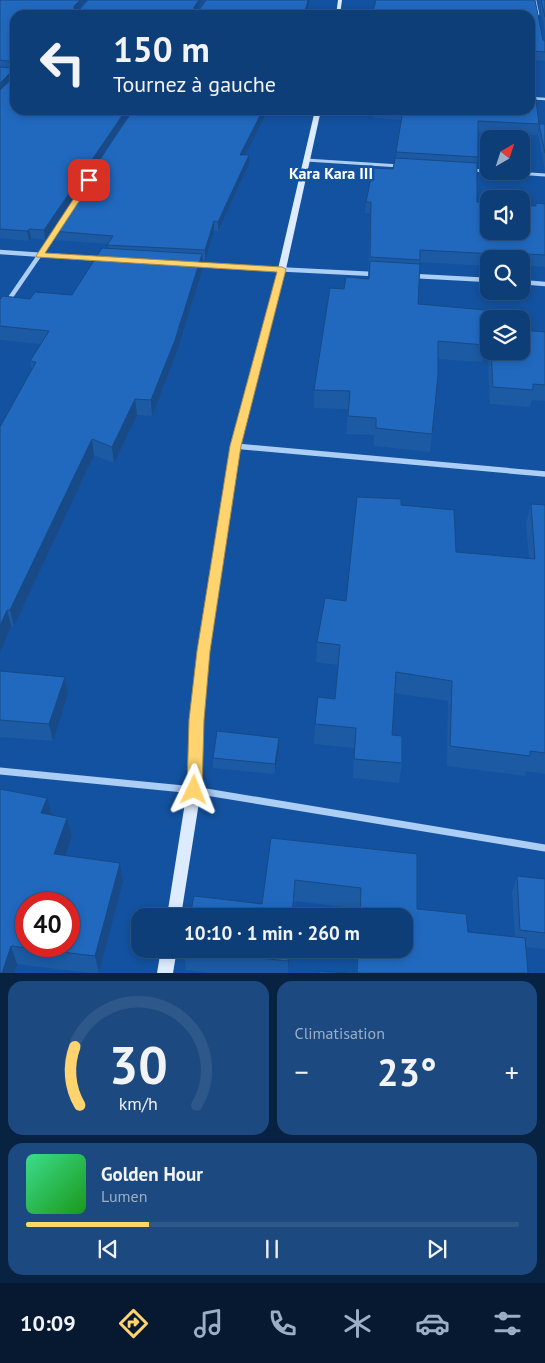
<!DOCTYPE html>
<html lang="fr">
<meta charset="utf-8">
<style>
:root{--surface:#0e3e78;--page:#1c4980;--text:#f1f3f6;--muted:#9baec6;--line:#2e578a;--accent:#ffd46f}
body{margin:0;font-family:"PT Sans",sans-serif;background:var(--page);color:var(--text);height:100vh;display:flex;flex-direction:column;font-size:19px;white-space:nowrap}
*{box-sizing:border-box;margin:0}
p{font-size:16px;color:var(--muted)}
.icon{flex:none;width:28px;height:28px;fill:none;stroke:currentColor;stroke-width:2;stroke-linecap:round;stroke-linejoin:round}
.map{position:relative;height:973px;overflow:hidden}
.sheet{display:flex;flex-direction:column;gap:8px;padding:8px;background:#082242;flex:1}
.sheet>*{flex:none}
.hud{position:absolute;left:10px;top:10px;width:525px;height:105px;border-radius:15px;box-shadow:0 2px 8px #0003,0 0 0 1px var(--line);background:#0e3e78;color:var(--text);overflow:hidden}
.needle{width:32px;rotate:39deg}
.tools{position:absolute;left:480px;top:130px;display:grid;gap:10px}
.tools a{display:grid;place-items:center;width:50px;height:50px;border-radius:10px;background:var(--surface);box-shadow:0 2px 8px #0003,0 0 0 1px var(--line);font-size:25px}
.speed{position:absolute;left:15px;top:892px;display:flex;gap:10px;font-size:25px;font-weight:700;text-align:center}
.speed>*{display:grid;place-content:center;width:65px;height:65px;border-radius:50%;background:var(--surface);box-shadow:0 2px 8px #0003,0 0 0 1px var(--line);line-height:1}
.speed .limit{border:8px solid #d22;background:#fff;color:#111}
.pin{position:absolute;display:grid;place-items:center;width:42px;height:42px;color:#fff;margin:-21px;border-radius:10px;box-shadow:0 2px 8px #0006}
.me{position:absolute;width:55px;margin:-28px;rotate:2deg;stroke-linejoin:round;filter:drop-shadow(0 0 4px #0008)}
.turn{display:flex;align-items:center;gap:18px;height:105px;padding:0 20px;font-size:22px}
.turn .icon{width:65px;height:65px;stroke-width:2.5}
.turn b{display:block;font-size:35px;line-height:42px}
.big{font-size:38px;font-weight:700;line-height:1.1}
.sheet .card{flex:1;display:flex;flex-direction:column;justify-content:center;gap:8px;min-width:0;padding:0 18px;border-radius:15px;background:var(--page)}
.sheet .dial{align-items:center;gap:0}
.dial svg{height:130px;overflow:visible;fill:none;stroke:var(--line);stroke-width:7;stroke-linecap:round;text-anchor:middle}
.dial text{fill:var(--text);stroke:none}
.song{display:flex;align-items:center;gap:15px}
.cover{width:60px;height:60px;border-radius:8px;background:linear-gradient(135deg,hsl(150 70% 55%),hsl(120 70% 35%))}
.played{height:5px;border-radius:2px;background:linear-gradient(90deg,var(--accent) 25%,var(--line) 25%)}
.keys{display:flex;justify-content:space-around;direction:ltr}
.heat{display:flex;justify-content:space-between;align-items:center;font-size:28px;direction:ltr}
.sheet .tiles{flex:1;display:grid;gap:8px;grid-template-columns:1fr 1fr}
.card:last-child{grid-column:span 2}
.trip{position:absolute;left:131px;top:908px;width:282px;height:50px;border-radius:15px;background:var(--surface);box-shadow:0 2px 8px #0003,0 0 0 1px var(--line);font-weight:700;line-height:50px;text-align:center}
.menu{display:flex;height:80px;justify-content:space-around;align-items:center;background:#061930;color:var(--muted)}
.menu .icon{width:35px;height:35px}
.menu .current{color:var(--accent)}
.menu b{font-size:22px;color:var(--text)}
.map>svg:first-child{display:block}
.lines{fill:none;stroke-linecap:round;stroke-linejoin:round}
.street-far4{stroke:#accdf4;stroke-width:2.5}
.street-far3{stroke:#accdf4;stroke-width:3}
.street-far2{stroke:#accdf4;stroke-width:4.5}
.street-far1{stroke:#accdf4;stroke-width:5.5}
.street{stroke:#accdf4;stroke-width:7}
.secondary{fill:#dcebfd;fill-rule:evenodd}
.wall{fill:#1c5aa4}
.shaded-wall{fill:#174a86}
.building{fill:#2169bf;stroke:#174a86;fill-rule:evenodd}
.route{fill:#ffd46f;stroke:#a68a48}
.labels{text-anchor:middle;stroke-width:5;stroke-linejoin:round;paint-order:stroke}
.far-district-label{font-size:16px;font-weight:bold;fill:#fff;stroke:#1352a0}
</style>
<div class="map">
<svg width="545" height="973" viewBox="0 0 545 973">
<rect width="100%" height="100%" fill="#1352a0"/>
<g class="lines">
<g class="street-far4">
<path d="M535,0l3,14"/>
<path d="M530,98l15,1"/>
</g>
<g class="street-far3">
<path d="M306,160l94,6"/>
<path d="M471,170l74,5"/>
<path d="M42,252l13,-20"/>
</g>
<g class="street-far2">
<path d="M0,252l101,7"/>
<path d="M197,265l176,9"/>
<path d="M414,276l75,4"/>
<path d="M521,282l24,2"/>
<path d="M8,301l35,-51"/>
</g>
<path class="street-far1" d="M235,446l310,28"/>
<path class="street" d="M0,771l194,19 351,58"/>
<g class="secondary">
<path d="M338,0h4l-2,15h-4z"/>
<path d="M315,110h6l-35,159 -46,177 -30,205 -7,69 -2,70 -20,126h-14l20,-126 4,-70 7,-69 32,-205 48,-177z"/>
<path d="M161,949h16l-4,24h-16z"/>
</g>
</g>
<g class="wall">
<path d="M0,0h87l-10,10h2l9,-10h115l-7,11 3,-1 7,-10h104l-4,15h-291v95h117l-87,130 -14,-2 -2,3 -29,-3z"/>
<path d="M538,0h7v32l-6,-30z"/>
<path d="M530,15l13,25 2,1v20l-15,-1 3,31 6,33 -2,11 -59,-3 -1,31v39l58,4 1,-3 9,1v63l-24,-2v-6h-32v7l-70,-4 -1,42 66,41 -2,17 -44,-3 -6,75 -2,18 -56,-6v-11l-28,-1 2,-25 -34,-1v-18l30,-101 24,-10 2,-66h-5l1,-11 27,-33 3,-11 6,-38 -29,-2v-8h157z"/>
<path d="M133,110h135l-23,45 4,9 -31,67h-4l-9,29h-3l1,8 -27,87 -24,61 -15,-1 -23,48 -20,-8 -80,171h-3l-11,27v-226l32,-57 -2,-9 10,-17 -40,-4v-41h30l42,-4 36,-47v-4l-55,-4 -1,-9z"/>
<path d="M539,124h6v48l-7,-38z"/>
<path d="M489,330v21h32l24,-19v69l-13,-1 -2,7 -40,-3 -3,-60z"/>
<path d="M531,504l14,1v269l-19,-3 -1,5 -78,-10 1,-65 -54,-8 -2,42 10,28 -3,20 -46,-5 1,-30 -40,-4 1,-20 20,-25 3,-34 -22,-3 1,-20 29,-41 55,-96 55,47 73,6 -3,-34z"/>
<path d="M0,671l65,6 3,17 -15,47 -53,-4z"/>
<path d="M279,748l-4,26 -62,-6v-10z"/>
<path d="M51,815l16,3 5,19 -7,19 55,7 3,19 -24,91h-10l-72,-9 -3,9h-14z"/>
<path d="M271,838l146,71 51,23 47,5 -3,-45 5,-16 28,3v70l-20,-2 3,26h-172l1,-24h48v-33h-46v-7l-64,-8 -2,15h-103l72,-12z"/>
<path d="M290,949l-2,24h-79l-23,-3 -2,-20z"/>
</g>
<g class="shaded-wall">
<path d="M80,0h7l-13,13v-7z"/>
<path d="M199,0h4l-9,14v-7z"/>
<path d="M308,0h2l-4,15h-2z"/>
<path d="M12,71l1,7 -13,14v-9z"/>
<path d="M534,85l-2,10h-2v-9z"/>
<path d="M126,110h6l-87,130 -1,-10z"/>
<path d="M263,110h5l-27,53 -1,-8z"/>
<path d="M249,155v9l-31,67v-9z"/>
<path d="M214,221v10l-9,29v-10z"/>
<path d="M29,229l2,9 -2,3 -2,-10z"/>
<path d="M202,254l1,14 -27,87 -24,61 -1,-16z"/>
<path d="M135,399l2,16 -23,48 -2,-16z"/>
<path d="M92,439l2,16 -80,171 -4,-16z"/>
<path d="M7,610l4,16 -11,27v-27z"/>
<path d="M65,677l3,17 -15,47 -4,-17z"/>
<path d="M279,738v10l-4,26v-10z"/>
<path d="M47,798l5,19 -11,-4z"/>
<path d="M67,818l5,19 -13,36 -5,-19z"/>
<path d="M120,863l3,19 -24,91 -4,-17z"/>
<path d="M295,880l-2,36h-1z"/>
<path d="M11,946l6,18 -3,9h-12z"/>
<path d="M289,949h1l-2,24v-12z"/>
</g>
<g class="building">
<path d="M0,0h80l-6,6v5l5,-1 9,-10h111l-5,7 1,4 4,-1 7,-10h102l-4,15h-289v47l-15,-2z"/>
<path d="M376,0h159l8,40 2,1v11l-15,-1v-36h-158z"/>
<path d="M541,0h4v17z"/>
<path d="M530,59l4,26 -4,1z"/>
<path d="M0,67l14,1 1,-1v4h-3l-12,12z"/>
<path d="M15,76v34h111l-82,120 -15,-1 -2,2 -27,-2v-139z"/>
<path d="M530,89l5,3 4,32 -61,-3v36l-82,-5 7,-42h-3h130z"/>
<path d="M133,110h130l-23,45h9l-31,67 -4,-1 -9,29 -98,-5 6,-9 -61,-5z"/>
<path d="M539,124h6v29z"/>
<path d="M395,158l82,5v39l12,1v28h32v-26l15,1v-3l9,1v51l-49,-3v2l-76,-4v10l-50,-3 1,-55h-5l7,-34 20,1z"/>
<path d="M102,248l100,6 -27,86 -24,60 -16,-1 -23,48 -20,-8 -82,171h-3l-7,16v-199l36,-65 -6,-1 19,-30 -49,-5v-27l3,-3 27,3 5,-7 37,3z"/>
<path d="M370,261l50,3 -2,40 67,6 -1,35 -46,-4v34l-6,59 -56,-6v-10l-28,-2 2,-25 -36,-1 16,-102 14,1 2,-12 23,2z"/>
<path d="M521,330l24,2v53l-12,-1v6l-40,-3 -2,-36h30z"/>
<path d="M357,497l44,2v6l53,5 2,42 79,7 -4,-55 14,1v248l-15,-2v5l-80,-10 2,-65 -56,-9 -4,63 10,1v27l-48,-4 2,-31 -41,-4 3,-27 17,2 5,-54 -23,-3 8,-44 21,3z"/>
<path d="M0,671l65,6 -16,47 -49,-4z"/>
<path d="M217,731l62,7 -4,26 -62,-6z"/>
<path d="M0,789l47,9 -6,15 26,5 -13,36 66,9 -25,93 -84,-10 -9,27h-2zM26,904h43v42h-43z"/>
<path d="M271,838l146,16v55l49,5 2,18 57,6 3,35h-171l1,-24h47v-33h-45l1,-28 -66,-8 -3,36h-102l4,-20 68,8z"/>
<path d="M517,876l28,3v54l-25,-3z"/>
<path d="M184,949h105l-1,12 -104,-11z"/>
<path d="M319,971l28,2h-28z"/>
</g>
<path class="route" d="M89,177l4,3 -48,73 237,14 4,2 -45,177 -31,205 -6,69 -2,70 -2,5 -6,2 -5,-2 -2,-5 2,-70 8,-69 33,-205 47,-174 -240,-15 -1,-1 50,-76z"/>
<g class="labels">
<g class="far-district-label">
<text x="331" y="179">Kara Kara III</text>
</g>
</g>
</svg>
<div class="tools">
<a><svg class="needle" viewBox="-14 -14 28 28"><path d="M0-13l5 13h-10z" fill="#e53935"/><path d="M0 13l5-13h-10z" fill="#9baec6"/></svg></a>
<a><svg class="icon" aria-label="sound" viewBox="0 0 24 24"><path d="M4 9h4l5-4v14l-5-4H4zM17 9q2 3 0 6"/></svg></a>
<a><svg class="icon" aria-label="search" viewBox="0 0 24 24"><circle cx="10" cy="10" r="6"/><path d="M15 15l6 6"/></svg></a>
<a><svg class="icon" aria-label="layers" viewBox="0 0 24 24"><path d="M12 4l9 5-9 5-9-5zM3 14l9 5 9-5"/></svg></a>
</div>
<div class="speed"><div class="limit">40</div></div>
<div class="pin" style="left:89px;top:180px;background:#d93025"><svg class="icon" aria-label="arrive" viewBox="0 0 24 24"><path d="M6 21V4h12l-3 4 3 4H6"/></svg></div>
<svg class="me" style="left:194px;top:790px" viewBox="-20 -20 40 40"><path d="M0-17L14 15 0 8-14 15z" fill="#ffd46f" stroke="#fff" stroke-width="4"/></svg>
<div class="trip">10:10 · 1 min · 260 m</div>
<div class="hud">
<div class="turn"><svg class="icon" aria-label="left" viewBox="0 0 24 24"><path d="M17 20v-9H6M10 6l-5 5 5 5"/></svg><div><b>150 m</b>Tournez à gauche</div></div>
</div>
</div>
<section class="sheet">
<div class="tiles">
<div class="card dial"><svg viewBox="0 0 100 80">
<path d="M14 69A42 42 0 1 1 86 69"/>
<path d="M14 69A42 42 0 0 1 11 33" stroke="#ffd46f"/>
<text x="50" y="56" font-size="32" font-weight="700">30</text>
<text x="50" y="72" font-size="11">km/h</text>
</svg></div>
<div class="card"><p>Climatisation</p>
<div class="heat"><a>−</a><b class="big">23°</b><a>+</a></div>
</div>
<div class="card">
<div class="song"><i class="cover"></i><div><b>Golden Hour</b><p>Lumen</p></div></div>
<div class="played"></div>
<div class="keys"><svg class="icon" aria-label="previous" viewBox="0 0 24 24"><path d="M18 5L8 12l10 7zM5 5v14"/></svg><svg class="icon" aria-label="pause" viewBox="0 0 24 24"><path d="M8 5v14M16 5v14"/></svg><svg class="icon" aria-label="next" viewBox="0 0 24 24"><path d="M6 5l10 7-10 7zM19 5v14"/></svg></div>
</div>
</div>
</section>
<nav class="menu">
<b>10:09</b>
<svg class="icon current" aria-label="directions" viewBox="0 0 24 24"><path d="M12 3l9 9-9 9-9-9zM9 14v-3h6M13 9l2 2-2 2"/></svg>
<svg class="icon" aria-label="music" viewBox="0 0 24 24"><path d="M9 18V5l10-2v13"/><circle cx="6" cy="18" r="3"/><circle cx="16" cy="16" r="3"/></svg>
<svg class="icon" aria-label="phone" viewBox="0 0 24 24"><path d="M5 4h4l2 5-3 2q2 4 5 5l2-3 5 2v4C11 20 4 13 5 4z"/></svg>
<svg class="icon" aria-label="climate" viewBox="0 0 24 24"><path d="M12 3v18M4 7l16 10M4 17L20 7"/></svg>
<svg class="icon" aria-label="car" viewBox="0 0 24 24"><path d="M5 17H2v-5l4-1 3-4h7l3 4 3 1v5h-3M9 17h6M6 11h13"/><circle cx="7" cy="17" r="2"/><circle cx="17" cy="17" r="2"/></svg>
<svg class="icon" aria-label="filters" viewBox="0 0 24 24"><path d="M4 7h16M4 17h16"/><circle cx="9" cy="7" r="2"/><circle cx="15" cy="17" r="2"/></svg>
</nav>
